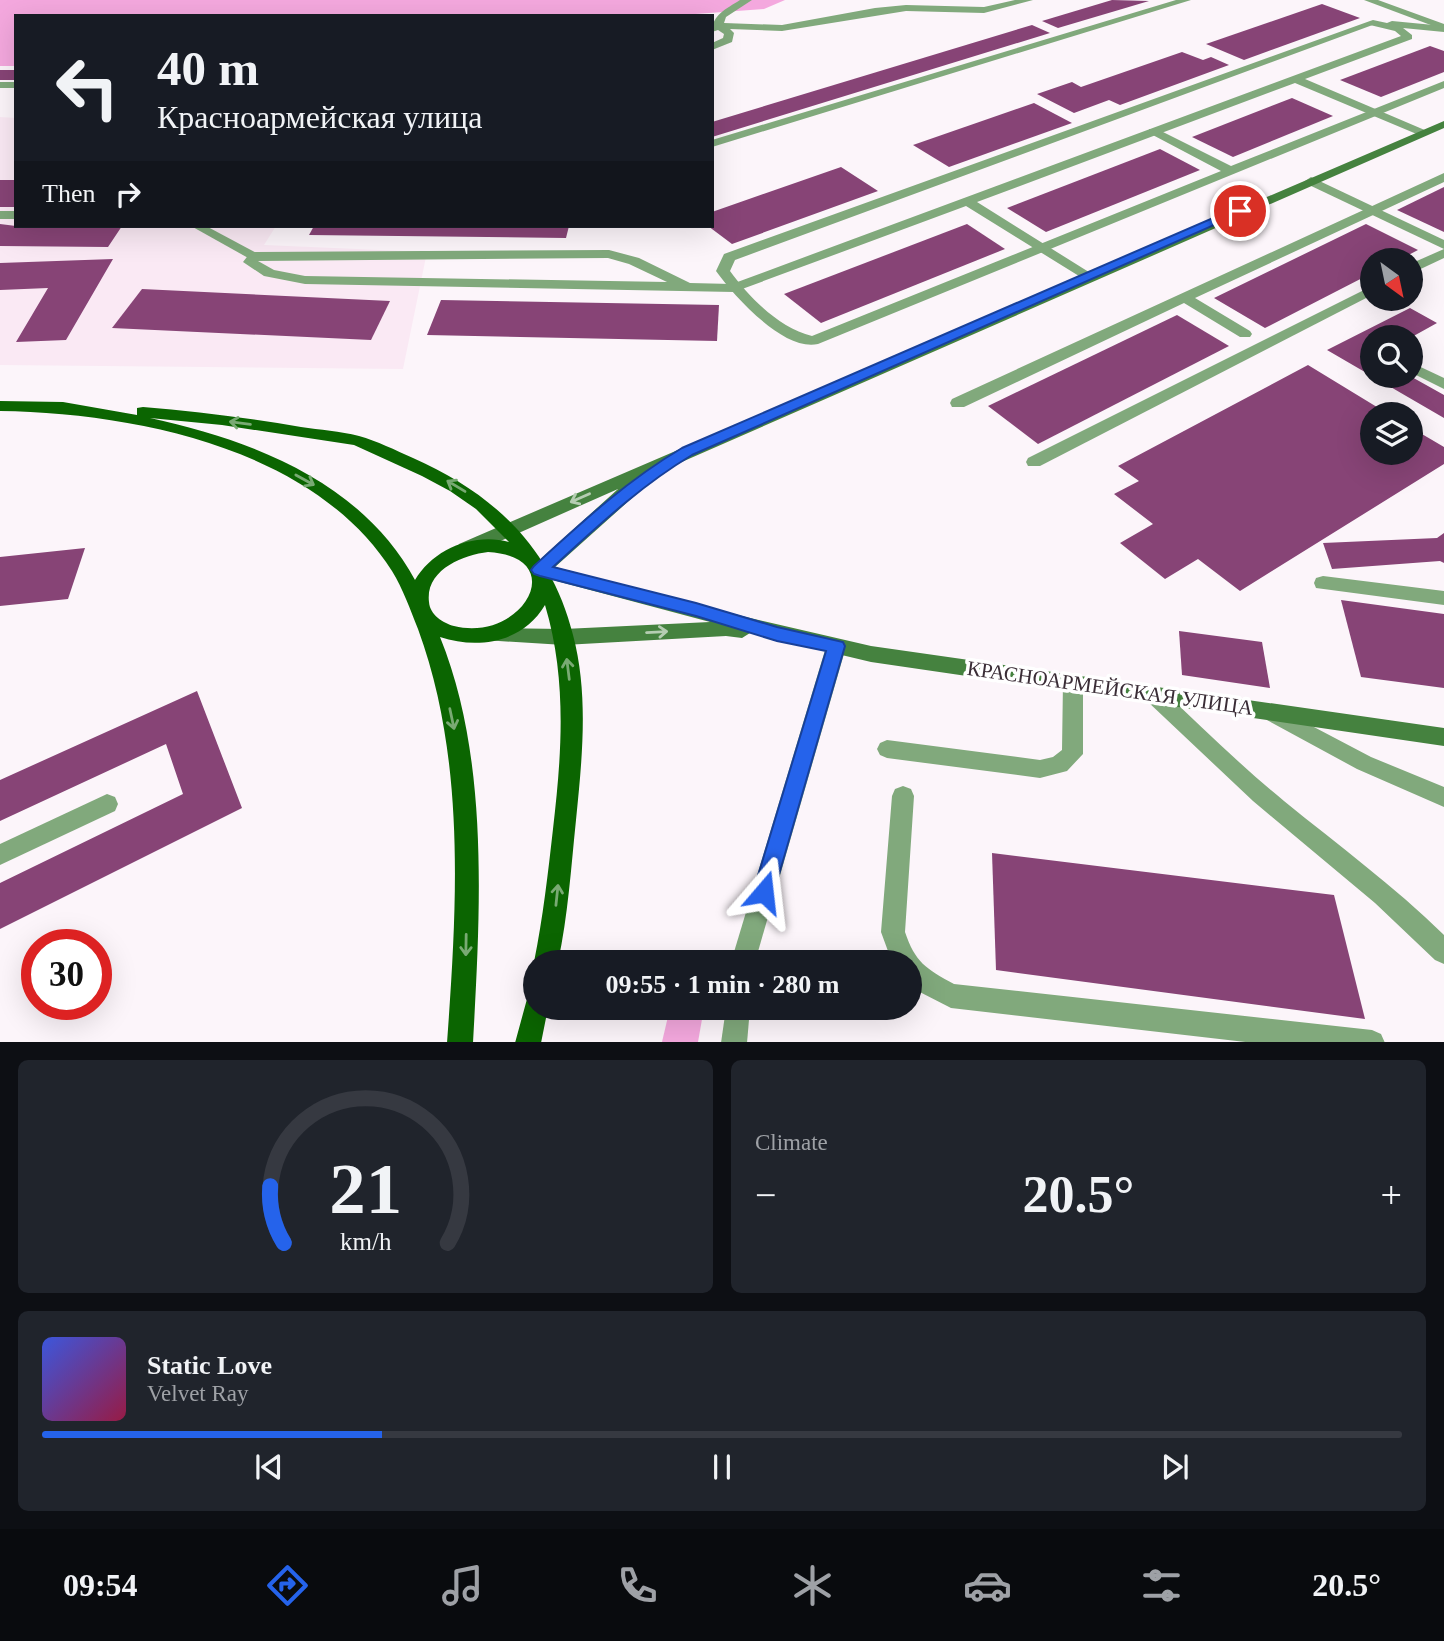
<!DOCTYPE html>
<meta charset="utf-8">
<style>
:root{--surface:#171b24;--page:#20242c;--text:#f1f3f6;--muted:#9ea1a6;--line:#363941;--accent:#2563eb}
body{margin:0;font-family:"Times New Roman",serif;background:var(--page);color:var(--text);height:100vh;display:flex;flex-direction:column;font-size:26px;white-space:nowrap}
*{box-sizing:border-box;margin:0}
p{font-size:23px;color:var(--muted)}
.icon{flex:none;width:38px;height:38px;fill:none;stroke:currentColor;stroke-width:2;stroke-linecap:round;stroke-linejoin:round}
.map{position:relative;height:1042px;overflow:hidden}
.panel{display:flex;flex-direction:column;gap:18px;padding:18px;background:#0d0f14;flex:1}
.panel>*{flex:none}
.guide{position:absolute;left:14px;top:14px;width:700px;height:214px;border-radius:0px;box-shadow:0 7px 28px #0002;background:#171b24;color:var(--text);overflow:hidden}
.needle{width:46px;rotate:147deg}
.controls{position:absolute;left:1360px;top:248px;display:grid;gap:14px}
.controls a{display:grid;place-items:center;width:63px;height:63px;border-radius:50%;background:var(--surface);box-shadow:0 7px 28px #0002;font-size:35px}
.speed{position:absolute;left:21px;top:929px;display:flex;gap:14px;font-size:35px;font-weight:700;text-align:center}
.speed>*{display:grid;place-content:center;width:91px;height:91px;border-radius:50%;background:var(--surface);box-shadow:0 7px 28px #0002;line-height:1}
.speed .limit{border:10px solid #d22;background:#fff;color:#111}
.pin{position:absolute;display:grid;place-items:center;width:60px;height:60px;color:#fff;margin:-30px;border:4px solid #fff;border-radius:50%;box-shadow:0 2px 7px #0007}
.me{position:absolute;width:77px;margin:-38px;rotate:17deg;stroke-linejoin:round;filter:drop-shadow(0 0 5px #0008)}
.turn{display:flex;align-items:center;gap:24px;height:147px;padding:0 28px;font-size:32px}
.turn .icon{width:91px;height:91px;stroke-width:2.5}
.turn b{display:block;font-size:49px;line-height:60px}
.then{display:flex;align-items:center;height:66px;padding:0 28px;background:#0003;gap:14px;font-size:26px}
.big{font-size:52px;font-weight:800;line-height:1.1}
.panel .tile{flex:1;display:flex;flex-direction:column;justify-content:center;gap:10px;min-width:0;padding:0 24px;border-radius:10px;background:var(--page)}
.panel .dial{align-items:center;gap:0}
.dial svg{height:182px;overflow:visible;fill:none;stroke:var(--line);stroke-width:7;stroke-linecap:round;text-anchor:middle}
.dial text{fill:var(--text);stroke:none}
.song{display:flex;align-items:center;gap:21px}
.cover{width:84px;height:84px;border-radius:10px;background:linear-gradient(135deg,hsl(230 70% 55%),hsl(340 70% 35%))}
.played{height:7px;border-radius:4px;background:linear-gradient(90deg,var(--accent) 25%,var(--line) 25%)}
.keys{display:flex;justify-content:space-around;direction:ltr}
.heat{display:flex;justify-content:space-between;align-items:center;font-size:38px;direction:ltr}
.panel .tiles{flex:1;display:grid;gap:18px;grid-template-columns:1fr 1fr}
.tile:last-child{grid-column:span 2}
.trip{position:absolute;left:523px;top:950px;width:399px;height:70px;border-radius:35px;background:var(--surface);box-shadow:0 7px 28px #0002;font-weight:800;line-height:70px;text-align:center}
.tabs{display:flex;height:112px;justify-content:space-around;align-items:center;background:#090b0e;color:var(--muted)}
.tabs .icon{width:49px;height:49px}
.tabs .active{color:var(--accent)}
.tabs b{font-size:32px;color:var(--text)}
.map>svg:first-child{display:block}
.built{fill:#fae9f4}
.forest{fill:#f4a8de}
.building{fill:#874476}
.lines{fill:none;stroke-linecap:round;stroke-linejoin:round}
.lane{fill:#81a97c;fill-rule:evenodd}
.street{fill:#81a97c;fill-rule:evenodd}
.secondary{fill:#45823f;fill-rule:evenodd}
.primary{fill:#0b6501;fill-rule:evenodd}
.oneway{stroke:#79aa73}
.oneway2{stroke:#b5cdb2}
.route{fill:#2563eb;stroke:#184099;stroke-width:2}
.labels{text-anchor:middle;stroke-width:7;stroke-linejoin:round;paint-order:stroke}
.street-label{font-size:21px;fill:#3a2d36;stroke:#fff}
</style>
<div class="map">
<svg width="1444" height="1043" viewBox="0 0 1444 1043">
<rect width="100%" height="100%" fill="#fcf5fa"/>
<path class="built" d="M0,117l16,1v108h260l-12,19 163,7 -24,117 -403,-4z"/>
<g class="forest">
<path d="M0,0h785l-21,9 -96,7h-652v50h-16z"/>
<path d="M670,1008h34l-6,34h-36z"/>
</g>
<g class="building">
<path d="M1112,0l37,1 -91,27 -16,-7z"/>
<path d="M1322,4l38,14 -116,42 -38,-16z"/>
<path d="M1032,25l18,8 -338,104v-15z"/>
<path d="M1430,46l14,5v21l-63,25 -41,-17z"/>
<path d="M1182,52l21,8 8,-3 18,8 -109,40 -11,-5 -35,13 -37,-19 35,-12 9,5z"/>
<rect x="0" y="70" width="16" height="10"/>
<path d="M1292,98l41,18 -100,41 -41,-20z"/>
<path d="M1034,103l38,20 -123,44 -36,-22z"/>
<path d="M1160,149l40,21 -154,62 -39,-24z"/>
<path d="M841,167l37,24 -146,53 -24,-18h4v-14z"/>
<rect x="0" y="180" width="16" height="27"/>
<path d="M1444,187v45l-47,-22z"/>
<path d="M0,224l16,2h106l-14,21 -108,-1z"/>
<path d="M967,224l38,25 -184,74 -37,-29z"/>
<path d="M1366,224l52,26 -21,11h-25v12l-107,55 -51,-30z"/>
<path d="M314,226h255l-3,12 -257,-3z"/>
<path d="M113,259l-47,81 -50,2 32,-54 -48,2v-27z"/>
<path d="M142,289l248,12 -19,39 -259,-12z"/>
<path d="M441,300l278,5 -2,36 -290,-6z"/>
<path d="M1410,308l27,15 -27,15h-38v38h38l34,19v23l-117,-68z"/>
<path d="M1177,315l52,31 -191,98 -50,-38z"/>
<path d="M1308,365l82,50h-18v38h38v-26l34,20v17l-204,127 -42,-32 -33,20 -45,-36 33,-19 -39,-30 25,-13 -21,-15z"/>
<path d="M1444,533v30l-4,-2 -108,8 -9,-26 114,-5z"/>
<path d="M85,548l-17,51 -68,7v-49z"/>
<path d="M1341,600l103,14v74l-83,-11z"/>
<path d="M1179,631l83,11 8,46 -88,-13z"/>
<path d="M197,691l45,117 -242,121v-46l183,-89 -17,-50 -166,77v-41z"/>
<path d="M992,853l342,42 31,124 -369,-49z"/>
</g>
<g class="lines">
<g class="lane">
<path d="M740,0h12l-26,17 -2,6 58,2 93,-17 31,-3 78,2 31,-7h18l-49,13 -78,-2 -124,20 -52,-2 4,4 -2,9 -20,8v-7l11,-5 1,-4 -6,-4 -6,2c0,-17 14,-23 28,-32z"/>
<path d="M1176,0h15l-479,147v-7z"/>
<path d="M1364,0h14l66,24v6z"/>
<path d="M1370,21l8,2 -643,237 -5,11c19,26 49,57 82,65l409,-165 -72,-38v-4h8l74,37 213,-85v7l-626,256c-34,8 -84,-48 -102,-73l8,-17z"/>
<rect x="0" y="82" width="16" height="6"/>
<path d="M1444,173v9l-249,116 55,33 2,3 -2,3h-10l-56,-34 -220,104h-12l-2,-4 2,-4z"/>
<rect x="0" y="211" width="16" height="8"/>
<path d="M191,226h15l56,30 -7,4 -5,-1z"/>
<path d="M1410,362l34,16v11l-34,-17z"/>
<path d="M1323,576l121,15v14l-128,-17 -2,-5 2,-5z"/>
<path d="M1073,674l7,2 3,6v72l-16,17 -27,7 -153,-20 -7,-3 -3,-6 3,-6 7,-3 153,20 13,-3 9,-7 1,-68 3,-6z"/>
<path d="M1274,706l97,51 73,30v20l-87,-38 -90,-49 -3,-6 3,-6z"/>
<path d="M903,786l8,3 3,7 -9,136c10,30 21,37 49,52l418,46 9,4 4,9h-131l-303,-35 -41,-21v-25h-18l-11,-30 11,-136 3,-7z"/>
<path d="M107,794l8,3 3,7 -3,7 -115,54v-21z"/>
</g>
<g class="street">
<path d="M1373,20l14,3 5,-2 52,5v6l-41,-4 9,7v4l-107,40 122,52v4h-8l-124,-52 -318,119 115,72v6l-5,1 -121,-75 -232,86 -429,-8 -41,-8 -21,-14 7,-9 5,-1 354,-2 30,8 51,25 42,1 669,-248 -6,-5 -25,-6v-4zM608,258l21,6 38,18 -362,-6 -31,-6 -16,-9z"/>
<path d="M1311,177l133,63v9l-137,-65 -2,-3z"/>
<path d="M1444,249v9l-34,16v-10z"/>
<path d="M1372,286v9l-332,171h-12l-2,-4 2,-4z"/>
<path d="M836,639l7,3 3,5 -91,315h-24l95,-315 3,-5z"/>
<path d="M1154,687l7,2c41,38 80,77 123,112 54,44 110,85 160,134v29l-9,-4 -60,-57 -122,-102 -106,-100 -3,-6 3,-6z"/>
<path d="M726,1008h24l-3,35h-26z"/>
</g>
<path class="secondary" d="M1444,121v7l-792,347 -1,6 -96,86 191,50 125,29 573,82v18l-573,-84 -121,-29 -8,5 -16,-2 -162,9 -80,-5 -3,-5 3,-5 7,-2 73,1 146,-7 -176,-47 -3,-5 3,-5 84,-76 -147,65h-12l-3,-5 3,-5z"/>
<g class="primary">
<path d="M0,401l63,1 74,13v-7l6,-1c53,4 105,11 158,20 19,3 39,4 58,9 18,5 36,14 54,22 81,36 138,89 160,177 16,60 9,125 3,185 -5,48 -8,96 -18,142h-22v4l-2,-4c9,-44 14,-89 19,-133 9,-77 14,-150 -8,-224 -22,37 -66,45 -105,32 50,123 40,276 33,406h-26c10,-138 19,-283 -29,-414 -8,-20 -15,-40 -26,-58 -78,-123 -258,-158 -392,-160zM150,418l72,7 132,20 68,31 28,15 26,18 33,33c-35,-10 -76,7 -94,38 -53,-98 -163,-140 -265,-162zM488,552c84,5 34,91 -34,74 -11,-3 -24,-11 -25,-24 -4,-32 34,-47 59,-50z"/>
<path d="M536,996v12h12l-7,35h-26l12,-44z"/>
</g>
</g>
<defs><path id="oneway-shaft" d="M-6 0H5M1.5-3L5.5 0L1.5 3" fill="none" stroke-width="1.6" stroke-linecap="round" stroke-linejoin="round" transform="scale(1.75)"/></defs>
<g class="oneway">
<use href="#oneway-shaft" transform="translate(240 423) rotate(-173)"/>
<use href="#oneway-shaft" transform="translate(305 480) rotate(29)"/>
<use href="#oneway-shaft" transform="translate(456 486) rotate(-149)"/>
<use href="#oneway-shaft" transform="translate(568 669) rotate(-97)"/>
<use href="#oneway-shaft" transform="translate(452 719) rotate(78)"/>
<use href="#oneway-shaft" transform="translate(557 895) rotate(-84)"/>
<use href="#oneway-shaft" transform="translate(466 945) rotate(91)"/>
</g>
<g class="oneway2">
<use href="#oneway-shaft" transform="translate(580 498) rotate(156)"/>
<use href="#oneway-shaft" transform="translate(657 632) rotate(-3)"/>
</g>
<path class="route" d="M1236,208l10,3 -554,244c-52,31 -94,71 -139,112l143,36 81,24 66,15 2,4 -71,246 -3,7 -7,3 -8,-3 -3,-7 73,-241 -49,-10 -81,-25 -156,-40 -6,-2 -3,-4 3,-4c47,-43 92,-85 148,-118z"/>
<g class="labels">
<g class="street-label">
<text transform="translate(1110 688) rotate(8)" y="7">КРАСНОАРМЕЙСКАЯ УЛИЦА</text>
</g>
</g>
</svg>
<div class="controls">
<a><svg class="needle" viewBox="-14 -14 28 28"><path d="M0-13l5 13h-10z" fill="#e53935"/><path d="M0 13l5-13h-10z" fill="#9ea1a6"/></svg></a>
<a><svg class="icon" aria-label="search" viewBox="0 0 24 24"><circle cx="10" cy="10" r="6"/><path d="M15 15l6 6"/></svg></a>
<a><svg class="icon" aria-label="layers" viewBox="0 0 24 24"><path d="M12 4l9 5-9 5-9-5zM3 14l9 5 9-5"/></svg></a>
</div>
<div class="speed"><div class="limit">30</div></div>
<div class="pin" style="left:1240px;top:211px;background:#d93025"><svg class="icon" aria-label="arrive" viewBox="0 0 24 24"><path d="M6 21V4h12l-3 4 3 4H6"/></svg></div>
<svg class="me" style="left:764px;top:892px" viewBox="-20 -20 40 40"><path d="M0-17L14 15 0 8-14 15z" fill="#2563eb" stroke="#fff" stroke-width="4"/></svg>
<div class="trip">09:55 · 1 min · 280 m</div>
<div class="guide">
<div class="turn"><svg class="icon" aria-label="left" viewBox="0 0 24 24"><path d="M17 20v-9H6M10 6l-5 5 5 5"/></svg><div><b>40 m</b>Красноармейская улица</div></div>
<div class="then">Then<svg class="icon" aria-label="right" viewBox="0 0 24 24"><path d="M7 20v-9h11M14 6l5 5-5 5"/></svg></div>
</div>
</div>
<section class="panel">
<div class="tiles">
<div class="tile dial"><svg viewBox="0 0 100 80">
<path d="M14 69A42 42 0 1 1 86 69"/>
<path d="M14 69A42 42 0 0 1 8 44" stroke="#2563eb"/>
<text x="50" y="56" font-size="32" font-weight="700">21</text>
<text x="50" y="72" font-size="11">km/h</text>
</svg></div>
<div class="tile"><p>Climate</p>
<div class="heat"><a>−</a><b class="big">20.5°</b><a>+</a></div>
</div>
<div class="tile">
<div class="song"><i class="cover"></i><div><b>Static Love</b><p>Velvet Ray</p></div></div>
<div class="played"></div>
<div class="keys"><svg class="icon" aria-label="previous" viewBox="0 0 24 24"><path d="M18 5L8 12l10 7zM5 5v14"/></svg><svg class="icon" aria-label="pause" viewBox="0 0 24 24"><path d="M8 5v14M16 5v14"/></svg><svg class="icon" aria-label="next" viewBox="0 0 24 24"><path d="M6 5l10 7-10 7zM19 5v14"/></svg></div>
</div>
</div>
</section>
<nav class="tabs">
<b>09:54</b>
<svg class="icon active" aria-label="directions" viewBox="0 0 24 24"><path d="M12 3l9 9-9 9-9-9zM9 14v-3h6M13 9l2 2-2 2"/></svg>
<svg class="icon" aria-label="music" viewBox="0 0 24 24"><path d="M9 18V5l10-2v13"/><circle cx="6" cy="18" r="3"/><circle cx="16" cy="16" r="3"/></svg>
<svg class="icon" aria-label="phone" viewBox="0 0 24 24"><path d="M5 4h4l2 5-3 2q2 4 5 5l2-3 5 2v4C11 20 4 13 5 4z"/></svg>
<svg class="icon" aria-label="climate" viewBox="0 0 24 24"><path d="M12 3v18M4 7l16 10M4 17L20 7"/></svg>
<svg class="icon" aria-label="car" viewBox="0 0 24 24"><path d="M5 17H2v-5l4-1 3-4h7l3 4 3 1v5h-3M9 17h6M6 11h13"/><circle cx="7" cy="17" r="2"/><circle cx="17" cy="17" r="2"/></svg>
<svg class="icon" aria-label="filters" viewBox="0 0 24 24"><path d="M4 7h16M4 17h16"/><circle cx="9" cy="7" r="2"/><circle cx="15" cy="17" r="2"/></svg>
<b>20.5°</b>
</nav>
